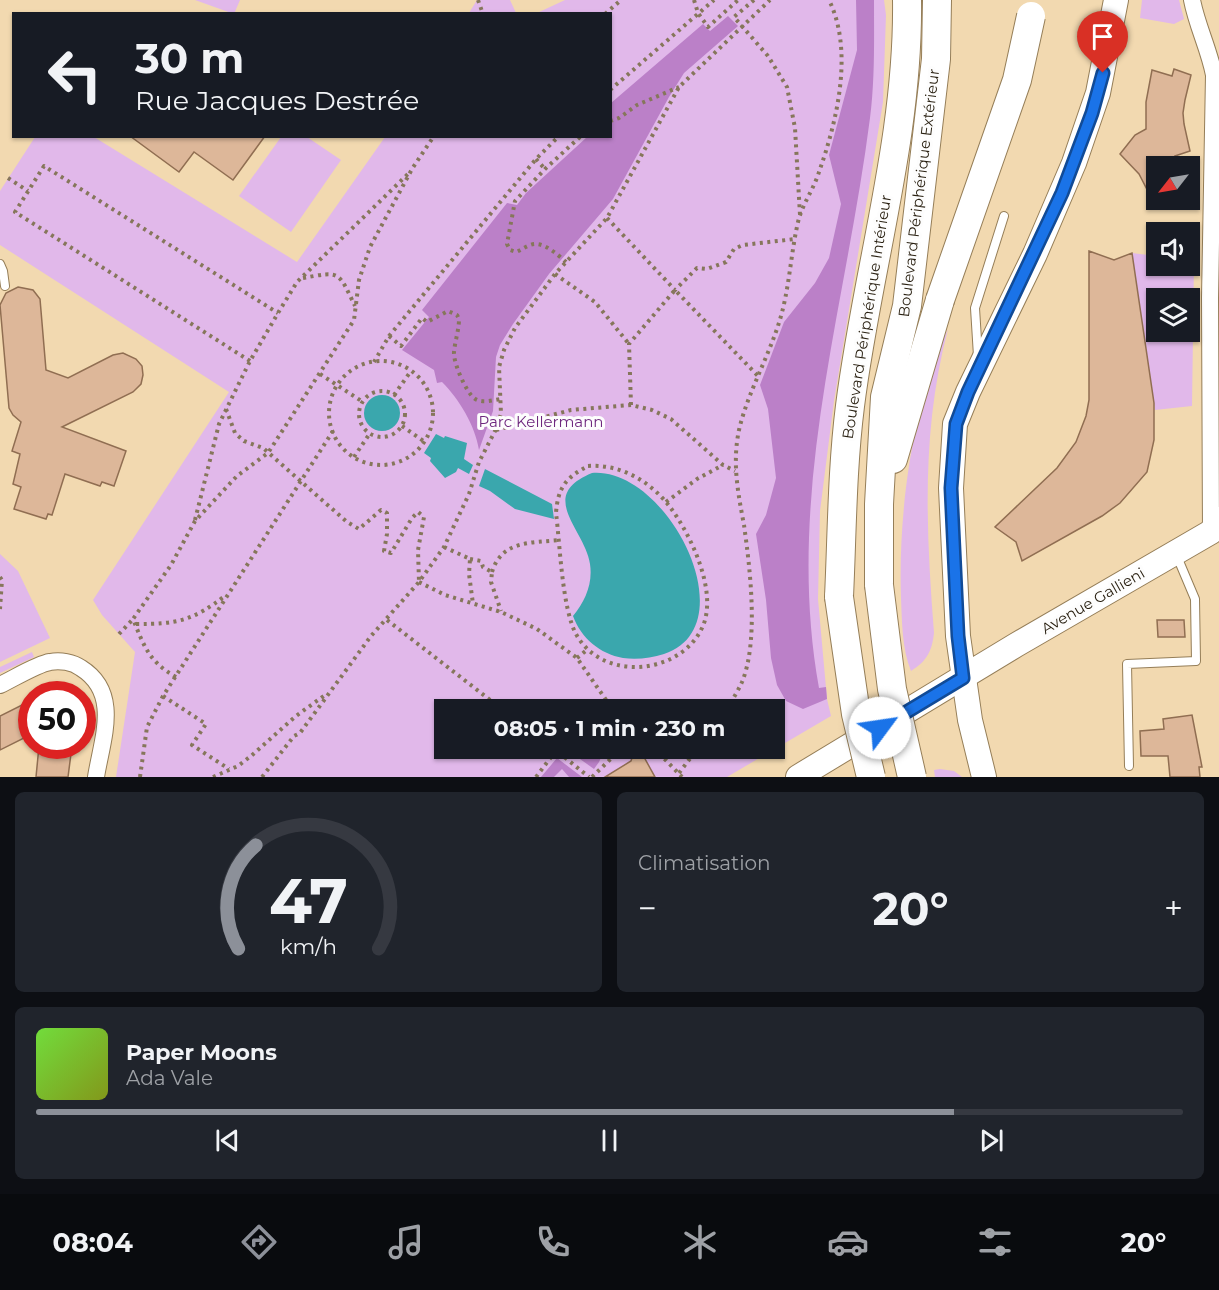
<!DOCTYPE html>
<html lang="fr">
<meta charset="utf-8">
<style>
:root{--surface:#171b24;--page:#20242c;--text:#f1f3f6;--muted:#9ea1a6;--line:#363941;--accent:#8c9099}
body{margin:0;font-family:Montserrat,sans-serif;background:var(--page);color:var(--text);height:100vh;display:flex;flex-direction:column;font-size:22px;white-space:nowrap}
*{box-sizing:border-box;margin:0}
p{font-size:20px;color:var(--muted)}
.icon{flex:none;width:33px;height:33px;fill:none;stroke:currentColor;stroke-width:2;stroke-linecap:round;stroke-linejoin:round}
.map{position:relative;height:777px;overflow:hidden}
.details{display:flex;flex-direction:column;gap:15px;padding:15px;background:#0d0f14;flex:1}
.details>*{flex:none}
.top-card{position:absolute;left:12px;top:12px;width:600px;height:126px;border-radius:0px;box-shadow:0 2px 4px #0004;background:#171b24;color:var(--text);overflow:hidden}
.needle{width:39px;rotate:239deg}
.fabs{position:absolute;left:1146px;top:156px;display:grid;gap:12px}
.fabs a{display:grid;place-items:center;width:54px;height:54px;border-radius:0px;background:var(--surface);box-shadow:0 2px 4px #0004;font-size:30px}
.speed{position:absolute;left:18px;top:681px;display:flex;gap:12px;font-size:30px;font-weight:700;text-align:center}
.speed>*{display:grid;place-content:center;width:78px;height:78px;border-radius:50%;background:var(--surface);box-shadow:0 2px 4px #0004;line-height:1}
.speed .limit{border:9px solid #d22;background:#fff;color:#111}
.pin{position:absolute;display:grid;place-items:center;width:51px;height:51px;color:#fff;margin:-62px -26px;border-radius:50% 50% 50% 0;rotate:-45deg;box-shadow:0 0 6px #0007}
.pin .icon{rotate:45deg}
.me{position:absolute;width:66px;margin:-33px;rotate:59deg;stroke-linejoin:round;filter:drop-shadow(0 0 4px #0008)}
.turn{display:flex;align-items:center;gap:21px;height:126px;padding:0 24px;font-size:27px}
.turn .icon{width:78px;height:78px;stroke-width:2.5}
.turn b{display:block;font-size:42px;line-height:51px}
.big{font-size:45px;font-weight:700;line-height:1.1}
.details .widget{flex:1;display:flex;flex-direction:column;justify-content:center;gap:9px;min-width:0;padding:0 21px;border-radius:9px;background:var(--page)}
.details .dial{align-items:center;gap:0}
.dial svg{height:156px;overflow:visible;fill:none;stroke:var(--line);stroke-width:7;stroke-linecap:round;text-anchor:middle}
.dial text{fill:var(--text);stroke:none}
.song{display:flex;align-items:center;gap:18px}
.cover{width:72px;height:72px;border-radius:9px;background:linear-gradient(135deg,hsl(100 70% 55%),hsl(70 70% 35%))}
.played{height:6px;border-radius:3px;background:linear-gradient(90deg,var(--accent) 80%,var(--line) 80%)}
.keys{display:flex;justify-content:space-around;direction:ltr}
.heat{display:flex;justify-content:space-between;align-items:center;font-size:33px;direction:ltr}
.details .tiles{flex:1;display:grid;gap:15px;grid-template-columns:1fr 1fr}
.widget:last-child{grid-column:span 2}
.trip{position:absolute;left:434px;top:699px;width:351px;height:60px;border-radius:0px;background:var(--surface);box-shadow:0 2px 4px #0004;font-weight:700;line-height:60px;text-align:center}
.tabs{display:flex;height:96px;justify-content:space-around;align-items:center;background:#090b0e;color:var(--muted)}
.tabs .icon{width:42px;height:42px}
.tabs .current{color:var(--accent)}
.tabs b{font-size:27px;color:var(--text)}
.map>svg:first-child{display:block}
.green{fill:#e1b8ea;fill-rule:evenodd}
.forest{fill:#bb80c8}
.water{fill:#3aa7ad}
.building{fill:#ddb799;stroke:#906e52;stroke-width:1.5}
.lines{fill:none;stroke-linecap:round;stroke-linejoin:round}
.service-casing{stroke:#957e58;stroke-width:10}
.minor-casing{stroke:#957e58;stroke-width:18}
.secondary-casing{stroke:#957e58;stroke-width:26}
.trunk-casing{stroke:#957e58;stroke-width:30}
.path{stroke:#86765b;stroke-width:4;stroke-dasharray:3 4.5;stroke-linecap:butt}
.service{stroke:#fff;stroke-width:8}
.minor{stroke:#fff;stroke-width:16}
.secondary{stroke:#fff;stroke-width:24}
.trunk{stroke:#fff;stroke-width:28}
.trunk-bridge-casing{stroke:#957e58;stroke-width:30;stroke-linecap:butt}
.trunk-bridge{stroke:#fff;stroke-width:28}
.route-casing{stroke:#114b97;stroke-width:15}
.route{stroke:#1a73e8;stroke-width:10}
.labels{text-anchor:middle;stroke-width:6;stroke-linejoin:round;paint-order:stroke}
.street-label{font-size:15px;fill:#271e0f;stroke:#fdfdfd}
.park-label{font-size:15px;fill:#6e277e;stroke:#fdfdfd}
</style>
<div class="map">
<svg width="1219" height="777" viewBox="0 0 1219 777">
<rect width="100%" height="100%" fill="#f2d9b0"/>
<g class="green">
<path d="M195,0h45l-6,14z"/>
<path d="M477,0h33l6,13h-47z"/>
<path d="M565,0h319l2,15 -3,87 -49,299 -14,110 -2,88 9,100 4,17 -104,61h-611l19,-125 -33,-37 -9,-15 136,-208 -229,-147v-54l35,-54h59l203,125 88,-125 225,-1v-122l-73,-1zM444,710h330v38h-330z"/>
<path d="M1142,0h37l5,19 -10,5 -34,-6z"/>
<path d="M281,137h26l34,23 -50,72 -52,-36z"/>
<path d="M1132,253l24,3v10h34v-7l4,2 -2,145 -37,4zM1190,298v34h-34v-34z"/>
<path d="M948,329c-27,102 -22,200 -14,304 -2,18 -7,28 -23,38 -9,-22 -9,-49 -10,-73 -3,-84 11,-192 47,-269z"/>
<path d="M0,554l18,17 32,67 -50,24z"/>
<path d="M32,652l2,5 -34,16v-6z"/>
<path d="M940,769l14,2 8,6h-27l-1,-7z"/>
</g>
<g class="forest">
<path d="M856,0h18c0,39 1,79 -4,118 -24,190 -86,376 -51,570l7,-1 1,12 -24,10 -17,-8 -9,-16 -6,-27 -5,-58 -10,-66 10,-19 10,-37 -8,-69 -8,-24 24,-63 31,-39 14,-25 12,-54 -12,-49 28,-105z"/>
<path d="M728,16l10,10 -54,47 -15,24 -56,102 -64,75 -36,50 -13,21 -4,12 -3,54 -14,39c-4,-25 -20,-51 -37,-68l-5,1 -3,-13 -32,-20 27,-33 -7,-7 85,-107 10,2 9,-12 61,-56 23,-1 1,-33 92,-79 7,7z"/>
<path d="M566,749h39l-6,13 -5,7z"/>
<path d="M557,758l25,19h-13l-7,-8 -8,8h-13z"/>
</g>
<g class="water">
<circle cx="382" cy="413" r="18"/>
<path d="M436,434l8,4 1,-2 22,7 -3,16 9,6 -4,9 -11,-6 -2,4 -11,6 -15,-17 1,-3 -7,-5z"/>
<path d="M485,469l67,35 2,15 -39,-10 -25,-18 -11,-5z"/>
<path d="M592,473c76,-6 156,153 72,181 -13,4 -27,6 -41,4 -23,-4 -42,-20 -50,-42 12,-15 20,-32 17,-52 -5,-35 -54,-68 2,-91z"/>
</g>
<g class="building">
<path d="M1174,69l17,6 -6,25 -2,13 1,11 6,27 -15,5 5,10h-24v41l-17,-33 -19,-20 15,-19 11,-6v-27l6,-32 20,6z"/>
<path d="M130,136h135l-32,44 -39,-28 -15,20z"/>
<path d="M1089,251l25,9 18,-7 22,150v37l-7,32 -27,31 -18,13 -80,45 -6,-19 -21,-15 62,-59 19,-26 10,-26 3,-16z"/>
<path d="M18,287l15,3 7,9 6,71 22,8 45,-23 10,-2 13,6 6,7 1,9 -2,9 -8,8 -71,35 64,24 -12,35 -12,-4 -2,4 -35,-12 -13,41 -4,-1 -2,5 -32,-10 7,-22 -8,-3 7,-30 -8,-3 9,-29 -8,-7 -4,-7 -9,-103 6,-12z"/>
<path d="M1157,620h27l1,17h-27z"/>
<path d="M32,700v34l-32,16v-34z"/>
<path d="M1192,715l10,52h-3l1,10h-30l-2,-21h-27l-1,-25 24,-2 -1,-10z"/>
<path d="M39,746h33l-4,31h-32z"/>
<path d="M635,748h4l16,29h-50l26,-16z"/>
</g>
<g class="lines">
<defs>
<g id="service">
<path d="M0,264l3,7 2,15"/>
<path d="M978,356l-3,-48 29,-92"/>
<path d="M1129,766l-2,-102 69,-3 -1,-62 -19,-45"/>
</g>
<g id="minor">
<path d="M1192,0c5,26 17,49 22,75l-4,223 1,234"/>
<path d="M0,685c13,-6 37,-21 50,-23 10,-2 23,0 31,6 40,25 21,71 15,109"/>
</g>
<g id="secondary">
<path d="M798,777l218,-132 195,-113 8,-13"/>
<path d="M984,777l-14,-57 -12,-84 -7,-148 4,-64 13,-32 67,-138 39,-91 24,-70 18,-93"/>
</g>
<g id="trunk">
<path d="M893,459l47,-159"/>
<path d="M879,585v-81l6,-107 22,-91 29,-247 1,-59"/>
<path d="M839,597c3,-63 3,-128 11,-191 17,-135 59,-269 57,-406"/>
</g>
</defs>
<use href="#service" class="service-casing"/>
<use href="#minor" class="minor-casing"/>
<use href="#secondary" class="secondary-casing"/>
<use href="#trunk" class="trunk-casing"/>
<g class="path">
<path d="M478,0l5,14"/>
<path d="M694,0l4,13 10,14 30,-27"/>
<path d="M754,0l-20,17 34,39 19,31 8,41 5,87"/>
<path d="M605,14l16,-14"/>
<path d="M610,90l104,-90"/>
<path d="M610,121l9,-3 18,-13 42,-18"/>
<path d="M536,159l9,10"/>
<path d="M8,178l20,13"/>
<path d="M607,218l68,72 22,-22 10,1 19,-7 8,-13 9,-4 52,-6"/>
<path d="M566,262c-9,-8 -24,-22 -36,-17 -5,2 -9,5 -14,7l-6,-2 -3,-6 8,-43 30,-32 36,-33"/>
<path d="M555,274l40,28 34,42"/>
<path d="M303,278c38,-7 35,-7 52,28"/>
<path d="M389,336l12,10 21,-28 5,4 21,-11 9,4 2,4c0,11 -4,22 -5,33 -1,10 12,40 20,46 7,6 19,2 27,1"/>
<path d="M250,361l-235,-149 29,-46 234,147"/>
<circle cx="381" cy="413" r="52"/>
<path d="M374,362l15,-26 147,-177 23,-23"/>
<path d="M320,374l43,28"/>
<circle cx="382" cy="414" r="23"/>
<path d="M394,395l17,-24"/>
<path d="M631,405l-2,-61 46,-54 84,87"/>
<path d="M226,409l9,24 9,8 19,7 84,74 12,7 22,-19 6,3v21l-3,17 7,2 21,-35 6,-6 6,5 -6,33 1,32"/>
<path d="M402,426l23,16"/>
<path d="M496,430l75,-20 60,-5 21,5 19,9 52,46 12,6"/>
<path d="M354,457l16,-24"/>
<path d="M588,466c33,-2 62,15 82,41 21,28 50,88 31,123 -23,45 -99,52 -125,4 -14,-26 -16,-90 -20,-121 2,-25 9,-35 32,-47z"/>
<path d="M666,502l31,-23 26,-14"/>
<path d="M195,520l24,-96 31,-63 28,-48 19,-31 113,-110"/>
<path d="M444,547l26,12 -1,15 4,30"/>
<path d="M470,559l11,2 2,6 9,5 -1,10 10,29"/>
<path d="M492,572c10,-32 39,-29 68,-32"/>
<path d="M0,577l2,3 -2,29"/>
<path d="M419,582l26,13 56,17 36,17 40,29 36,52"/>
<path d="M387,620l116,90"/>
<path d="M136,624c41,0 57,-3 90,-29"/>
<path d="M119,634l14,-15"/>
<path d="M577,658l11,-9"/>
<path d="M176,677c-27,-15 -32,-31 -43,-58l38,-54 24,-44 42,-45 31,-23 86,-133 5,-40 11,-33 42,-78 22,-33"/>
<path d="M163,696l43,28 -14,21 37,24"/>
<path d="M727,710c5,-10 11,-19 15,-28 17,-41 8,-114 2,-157 -6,-32 -12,-62 -5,-95 9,-39 31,-75 42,-114 9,-32 10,-66 18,-98 5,-16 15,-30 20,-46 18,-51 35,-121 10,-172"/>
<path d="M553,748l36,29"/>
<path d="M654,748l28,29"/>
<path d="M679,773l19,-25"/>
<path d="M140,777l7,-50 16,-31 170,-265"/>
<path d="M213,777l25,-11 13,-10 45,-40 29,-21"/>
<path d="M262,777l32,-41 6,-3 71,-97 48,-54 25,-35 25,-53 10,-32 16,-31 6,-17 -2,-47 5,-17 11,-22 40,-54 52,-56 72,-131 91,-87"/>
<path d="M536,777l22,-29"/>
<path d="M592,777l30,-29"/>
</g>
<use href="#service" class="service"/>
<use href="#minor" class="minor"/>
<use href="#secondary" class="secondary"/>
<use href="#trunk" class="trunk"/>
<defs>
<g id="trunk-bridge">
<path d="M940,300l77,-220 14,-64"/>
<path d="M879,585l13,104 20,88"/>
<path d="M839,597l17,117 15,63"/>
</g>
</defs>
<use href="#trunk-bridge" class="trunk-bridge-casing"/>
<use href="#trunk-bridge" class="trunk-bridge"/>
</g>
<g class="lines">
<defs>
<path id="route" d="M880,728l83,-50 -5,-42 -7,-148 5,-64 12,-32 94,-199 30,-80 11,-40"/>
</defs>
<use href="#route" class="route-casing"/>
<use href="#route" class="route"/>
</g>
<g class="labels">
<g class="street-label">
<text transform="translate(919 193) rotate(-83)" y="5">Boulevard Périphérique Extérieur</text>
<text transform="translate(867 317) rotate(-81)" y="5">Boulevard Périphérique Intérieur</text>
<text transform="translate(1093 601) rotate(-30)" y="5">Avenue Gallieni</text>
</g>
<g class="park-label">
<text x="541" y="427">Parc Kellermann</text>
</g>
</g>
</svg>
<div class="fabs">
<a><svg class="needle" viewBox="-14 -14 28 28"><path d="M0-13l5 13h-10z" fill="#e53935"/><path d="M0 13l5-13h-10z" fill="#9ea1a6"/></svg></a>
<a><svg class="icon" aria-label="sound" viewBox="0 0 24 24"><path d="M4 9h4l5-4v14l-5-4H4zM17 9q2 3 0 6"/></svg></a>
<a><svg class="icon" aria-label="layers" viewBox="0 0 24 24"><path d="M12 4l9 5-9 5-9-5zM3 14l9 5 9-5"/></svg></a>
</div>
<div class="speed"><div class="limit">50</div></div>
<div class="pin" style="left:1103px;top:73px;background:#d93025"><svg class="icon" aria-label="arrive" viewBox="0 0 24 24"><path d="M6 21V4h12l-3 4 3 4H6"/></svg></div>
<svg class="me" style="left:880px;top:728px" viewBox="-20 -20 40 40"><circle r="19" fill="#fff"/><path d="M0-13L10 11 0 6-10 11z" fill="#1a73e8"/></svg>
<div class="trip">08:05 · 1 min · 230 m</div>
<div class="top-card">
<div class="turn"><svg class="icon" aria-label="left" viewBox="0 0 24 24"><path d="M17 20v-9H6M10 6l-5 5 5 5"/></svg><div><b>30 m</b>Rue Jacques Destrée</div></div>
</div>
</div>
<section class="details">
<div class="tiles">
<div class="widget dial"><svg viewBox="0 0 100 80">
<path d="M14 69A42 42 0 1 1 86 69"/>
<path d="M14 69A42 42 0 0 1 23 16" stroke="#8c9099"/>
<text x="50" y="56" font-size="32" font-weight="700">47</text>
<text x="50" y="72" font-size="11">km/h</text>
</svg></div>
<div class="widget"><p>Climatisation</p>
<div class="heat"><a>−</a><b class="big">20°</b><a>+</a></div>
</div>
<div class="widget">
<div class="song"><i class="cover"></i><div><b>Paper Moons</b><p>Ada Vale</p></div></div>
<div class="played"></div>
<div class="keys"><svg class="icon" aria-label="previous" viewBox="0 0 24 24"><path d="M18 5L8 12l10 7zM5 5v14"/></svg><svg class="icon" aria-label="pause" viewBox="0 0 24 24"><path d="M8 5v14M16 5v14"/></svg><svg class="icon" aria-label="next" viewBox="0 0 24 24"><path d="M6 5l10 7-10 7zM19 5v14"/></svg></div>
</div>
</div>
</section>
<nav class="tabs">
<b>08:04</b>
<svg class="icon current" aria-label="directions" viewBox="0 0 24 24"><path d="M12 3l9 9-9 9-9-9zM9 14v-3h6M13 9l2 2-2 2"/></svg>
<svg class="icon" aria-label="music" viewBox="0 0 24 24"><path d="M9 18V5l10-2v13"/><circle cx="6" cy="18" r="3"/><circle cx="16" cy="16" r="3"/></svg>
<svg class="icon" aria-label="phone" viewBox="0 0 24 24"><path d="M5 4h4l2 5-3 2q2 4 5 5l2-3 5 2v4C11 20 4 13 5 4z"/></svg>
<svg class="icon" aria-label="climate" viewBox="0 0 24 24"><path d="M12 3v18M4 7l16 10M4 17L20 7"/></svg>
<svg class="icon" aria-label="car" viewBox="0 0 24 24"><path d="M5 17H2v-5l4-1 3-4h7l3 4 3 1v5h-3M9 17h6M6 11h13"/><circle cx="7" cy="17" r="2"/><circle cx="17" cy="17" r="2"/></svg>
<svg class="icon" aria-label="filters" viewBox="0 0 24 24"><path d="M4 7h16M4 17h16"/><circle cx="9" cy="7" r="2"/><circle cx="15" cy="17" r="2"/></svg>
<b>20°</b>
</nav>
